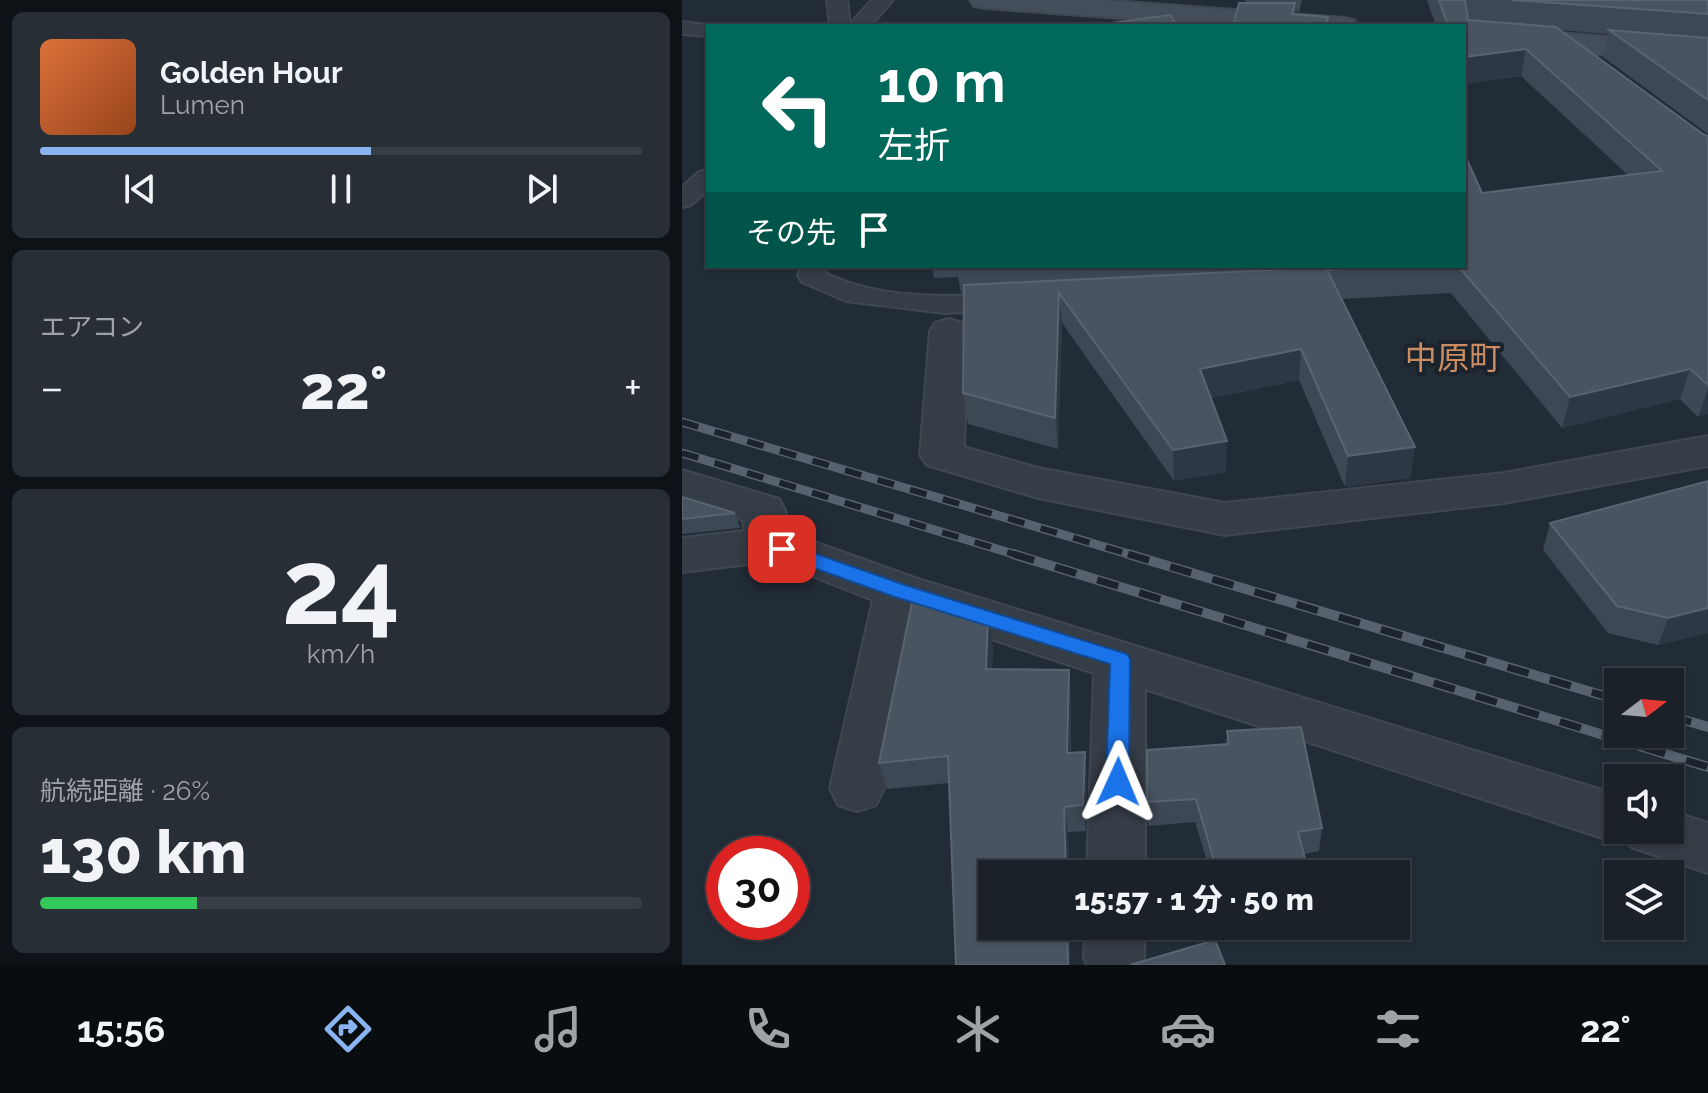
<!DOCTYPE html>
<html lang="ja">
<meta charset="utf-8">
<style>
:root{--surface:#1a2129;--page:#272e35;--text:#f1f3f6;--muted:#9fa3a8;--line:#383e46;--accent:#89b4f0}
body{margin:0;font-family:Raleway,"Noto Sans JP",sans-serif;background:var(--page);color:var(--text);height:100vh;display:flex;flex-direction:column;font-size:30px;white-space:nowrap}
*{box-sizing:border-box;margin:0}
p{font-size:26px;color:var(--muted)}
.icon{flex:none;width:44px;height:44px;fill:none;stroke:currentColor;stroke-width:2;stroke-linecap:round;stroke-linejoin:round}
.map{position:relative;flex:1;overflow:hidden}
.panel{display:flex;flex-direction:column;gap:12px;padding:12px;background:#0e1217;width:682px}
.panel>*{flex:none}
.hud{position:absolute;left:24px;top:24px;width:760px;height:244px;border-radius:0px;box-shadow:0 2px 6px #0004,0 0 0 2px var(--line);background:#00695c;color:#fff;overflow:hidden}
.needle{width:52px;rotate:74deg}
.buttons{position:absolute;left:922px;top:668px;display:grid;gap:16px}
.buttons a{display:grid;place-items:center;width:80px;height:80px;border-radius:0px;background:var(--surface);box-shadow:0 2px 6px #0004,0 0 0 2px var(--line);font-size:40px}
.speed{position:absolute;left:24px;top:836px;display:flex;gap:16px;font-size:40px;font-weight:700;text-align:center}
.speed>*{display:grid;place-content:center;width:104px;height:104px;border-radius:50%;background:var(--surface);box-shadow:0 2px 6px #0004,0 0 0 2px var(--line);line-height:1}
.speed .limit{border:12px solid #d22;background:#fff;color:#111}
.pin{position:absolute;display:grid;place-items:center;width:68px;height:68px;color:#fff;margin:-34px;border-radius:16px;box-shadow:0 4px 12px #0006}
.me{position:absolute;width:88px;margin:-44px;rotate:1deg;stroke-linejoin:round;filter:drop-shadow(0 0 6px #0008)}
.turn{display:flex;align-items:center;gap:28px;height:168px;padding:0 40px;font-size:36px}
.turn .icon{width:104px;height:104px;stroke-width:2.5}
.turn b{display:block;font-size:56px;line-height:68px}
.then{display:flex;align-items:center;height:76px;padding:0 40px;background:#0003;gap:16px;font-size:30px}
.big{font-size:60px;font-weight:800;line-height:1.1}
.panel .card{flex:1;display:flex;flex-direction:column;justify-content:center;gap:12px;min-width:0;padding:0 28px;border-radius:12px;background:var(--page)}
.panel .dial{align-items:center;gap:0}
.dial b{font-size:104px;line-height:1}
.song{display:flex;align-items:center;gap:24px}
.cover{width:96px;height:96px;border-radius:12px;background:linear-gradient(135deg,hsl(20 70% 55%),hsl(20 70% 35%))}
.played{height:8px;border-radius:4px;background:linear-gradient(90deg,var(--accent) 55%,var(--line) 55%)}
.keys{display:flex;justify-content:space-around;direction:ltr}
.heat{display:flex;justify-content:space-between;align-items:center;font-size:44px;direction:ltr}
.charge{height:12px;border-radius:6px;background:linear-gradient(90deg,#34c759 26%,var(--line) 0)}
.trip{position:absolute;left:296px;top:860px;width:432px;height:80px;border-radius:0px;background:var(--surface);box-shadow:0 2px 6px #0004,0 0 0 2px var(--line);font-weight:800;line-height:80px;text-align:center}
.dock{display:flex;height:128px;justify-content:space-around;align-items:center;background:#0a0d10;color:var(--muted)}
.dock .icon{width:56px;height:56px}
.dock .active{color:var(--accent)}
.dock b{font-size:36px;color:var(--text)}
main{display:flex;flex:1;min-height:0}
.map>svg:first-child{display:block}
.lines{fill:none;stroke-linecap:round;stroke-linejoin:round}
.lane-casing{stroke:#3f4751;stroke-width:4}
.street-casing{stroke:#3f4751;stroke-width:4}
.secondary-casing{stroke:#3f4751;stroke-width:4}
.lane{fill:#353d47;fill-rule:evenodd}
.street{fill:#353d47;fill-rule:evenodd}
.secondary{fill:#444d5a;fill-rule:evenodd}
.rail-far1-casing{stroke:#58626e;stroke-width:9}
.rail-casing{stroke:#58626e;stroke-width:10}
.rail-far1{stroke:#1b232c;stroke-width:6;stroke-dasharray:17;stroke-linecap:butt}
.rail{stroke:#1b232c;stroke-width:7;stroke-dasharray:22;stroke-linecap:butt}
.wall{fill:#3d4855}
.shaded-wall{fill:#2d3844}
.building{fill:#495461;stroke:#596471;stroke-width:2}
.route{fill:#1a73e8;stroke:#114b97;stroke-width:2}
.labels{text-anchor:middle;stroke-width:8;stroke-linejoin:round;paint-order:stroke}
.quarter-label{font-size:32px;fill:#cc8d63;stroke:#1b232c}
</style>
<main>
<section class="panel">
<div class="card">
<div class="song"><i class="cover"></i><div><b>Golden Hour</b><p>Lumen</p></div></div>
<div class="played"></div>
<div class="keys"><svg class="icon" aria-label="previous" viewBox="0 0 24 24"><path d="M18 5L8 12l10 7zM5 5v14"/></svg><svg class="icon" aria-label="pause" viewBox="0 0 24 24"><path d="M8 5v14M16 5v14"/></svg><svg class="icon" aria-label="next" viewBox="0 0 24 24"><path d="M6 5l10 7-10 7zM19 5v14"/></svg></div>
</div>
<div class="card"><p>エアコン</p>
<div class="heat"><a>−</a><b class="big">22°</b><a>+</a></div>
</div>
<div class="card dial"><b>24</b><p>km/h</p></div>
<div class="card"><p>航続距離 · 26%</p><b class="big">130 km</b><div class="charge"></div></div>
</section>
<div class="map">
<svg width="1026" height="965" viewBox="0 0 1026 965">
<rect width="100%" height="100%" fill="#222c37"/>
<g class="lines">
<defs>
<g id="lane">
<path d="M145,0h20l3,24 22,-24h21l-23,26h-40z"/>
<path d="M0,22l34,4h-8v10l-26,-2z"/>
<path d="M26,170v20l-17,15 -9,2v-20l17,-15z"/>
<path d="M119,266h26l-2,7c56,27 123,24 184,21l10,2 4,6 -4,6 -10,2 -65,3 -98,-12 -44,-19 -4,-6z"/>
</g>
<g id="street">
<path d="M267,319l14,4 5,8 -4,116 74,21 187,35 279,-30 204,-37v30l-204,37 -279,32 -187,-37 -111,-33 -7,-10 10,-124 5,-8z"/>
<path d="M0,470l97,29 6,11 4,23 126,45 703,217v35h52v-19l38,12v50l-77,-26 -3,-7 -10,3 -473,-154v185h-58l7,-201 -176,-58 -34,173 -8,17 -19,6 -19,-6 -8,-17 43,-188 -84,-33 -23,-5 -84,10v-34l62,-7 -1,-11 -61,-19z"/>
<path d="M403,926h60l-1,32 -3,7h-54l-3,-7z"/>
</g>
<g id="secondary">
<path d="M288,0h129l245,18 10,2 4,6h-130l-244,-18 -10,-2z"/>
<path d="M782,26l244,18v18l-244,-18z"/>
</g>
</defs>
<use href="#lane" class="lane-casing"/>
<use href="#street" class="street-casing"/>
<use href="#secondary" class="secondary-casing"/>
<use href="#lane" class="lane"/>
<use href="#street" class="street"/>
<use href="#secondary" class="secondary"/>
<defs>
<g id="rail-far1">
<path d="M0,422l453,134"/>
<path d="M0,453l338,103"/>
</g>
<g id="rail">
<path d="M331,554l695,213"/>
<path d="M446,554l490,146"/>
<path d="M988,716l38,11"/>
</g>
</defs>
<use href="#rail-far1" class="rail-far1-casing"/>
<use href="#rail" class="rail-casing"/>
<use href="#rail-far1" class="rail-far1"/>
<use href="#rail" class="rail"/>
</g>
<g class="wall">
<path d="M563,0h57l-3,12 -4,-1v3l33,3 -1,7 -94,2 12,-23z"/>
<path d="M745,0h281v134l-105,-77 5,-23 -48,-4 143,104 5,2v277l-10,4 -18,-18 -118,29 -111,-135 -110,6 74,148 -5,31 -65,9 -46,-107 -88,18 15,74 -52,9 -112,-158 -4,126 -90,-25 -5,-31 1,-100h-3l-3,-16 -24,1 -2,-12h532l18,-73 146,-18 -107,-99 -57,8v-58h-28z"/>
<path d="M1026,481v152l-50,12 -50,-12 -65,-83 7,-27z"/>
<path d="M0,497l53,16 5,15 -58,6z"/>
<path d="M311,646l-1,23 77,1 2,27v56l14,-1 2,26 -1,53 -18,1 1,42h-77v52h78v39h-114l-7,-182 -62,6 -8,-26z"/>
<path d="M545,731l95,97 -3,23 -15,3 5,20h-98l-16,-52 -47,4 -1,-24 79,-57z"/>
</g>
<g class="shaded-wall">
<path d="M844,49l-5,27 -57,8v-27z"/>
<path d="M377,293l3,30 -4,126 -3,-31z"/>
<path d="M619,349l-2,31 -99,20v-31z"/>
<path d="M1008,369l-10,30 -118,29 8,-31z"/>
<path d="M1026,389v24l-10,4z"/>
<path d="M545,441l-1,31 -52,9 -1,-31z"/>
<path d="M733,447l-5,31 -65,9 3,-31z"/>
<path d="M1026,608v25l-50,12 10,-27z"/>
<path d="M306,619l5,27 -3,49 -4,-26z"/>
<path d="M387,670l2,27 -1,82 -3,-26z"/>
<path d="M403,752l2,26 -1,53 -3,-26z"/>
<path d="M382,807l4,25 1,42h-3z"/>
<path d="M385,926h3v39h-2z"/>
</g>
<g class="building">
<path d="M757,0h26l3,20 88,7 147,107 5,2v249l-18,-16 -120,28 -112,-131h6v-113l18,40 180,-22 -136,-122 -62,8v-31h-16z"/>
<path d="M830,0h196v14z"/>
<path d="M557,3h56l-3,11 36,3 -2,7 25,2h-118z"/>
<path d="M488,15l8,11h-66l-1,-3z"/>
<path d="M927,30l99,8v62z"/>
<path d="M670,266h52l-77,4 88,177 -67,9 -47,-107 -101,20 27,72 -54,9 -114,-157 -4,125 -92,-25 1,-108z"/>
<path d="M1026,481v127l-40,10 -51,-12 -67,-83z"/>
<path d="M0,497l53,16 -53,6z"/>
<path d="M231,598l75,21 -2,50 83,1 -2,83 18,-1 -2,53 -19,2 2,67h-74v52h75l1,39h-112l-8,-209 -69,7z"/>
<path d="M619,727l21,101 -24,4 11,42h-91l-22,-75 -49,3v-52l82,-6 -2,-13z"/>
<path d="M533,940l10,25h-95z"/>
</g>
<path class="route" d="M100,542l123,43 222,69 3,5 -1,123 -3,7 -8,3 -8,-3 -4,-7 4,-118 -218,-68 -117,-42 -3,-5z"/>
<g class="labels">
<g class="quarter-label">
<text x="771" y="369">中原町</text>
</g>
</g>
</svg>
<div class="buttons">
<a><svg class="needle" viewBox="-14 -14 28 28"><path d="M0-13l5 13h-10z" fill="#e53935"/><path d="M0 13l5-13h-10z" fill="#9fa3a8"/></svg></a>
<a><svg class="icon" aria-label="sound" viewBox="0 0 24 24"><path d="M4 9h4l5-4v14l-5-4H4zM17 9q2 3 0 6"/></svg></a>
<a><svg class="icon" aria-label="layers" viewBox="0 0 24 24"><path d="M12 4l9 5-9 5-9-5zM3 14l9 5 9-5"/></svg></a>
</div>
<div class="speed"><div class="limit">30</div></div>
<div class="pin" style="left:100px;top:549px;background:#d93025"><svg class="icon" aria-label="arrive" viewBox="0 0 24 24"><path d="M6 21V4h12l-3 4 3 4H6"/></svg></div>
<svg class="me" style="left:436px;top:782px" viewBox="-20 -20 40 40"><path d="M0-17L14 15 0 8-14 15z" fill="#1a73e8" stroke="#fff" stroke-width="4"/></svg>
<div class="trip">15:57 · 1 分 · 50 m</div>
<div class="hud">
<div class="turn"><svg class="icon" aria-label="left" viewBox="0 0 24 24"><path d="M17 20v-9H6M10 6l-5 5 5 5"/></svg><div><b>10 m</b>左折</div></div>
<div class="then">その先<svg class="icon" aria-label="arrive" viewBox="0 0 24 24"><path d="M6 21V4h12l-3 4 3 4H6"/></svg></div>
</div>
</div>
</main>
<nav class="dock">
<b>15:56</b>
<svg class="icon active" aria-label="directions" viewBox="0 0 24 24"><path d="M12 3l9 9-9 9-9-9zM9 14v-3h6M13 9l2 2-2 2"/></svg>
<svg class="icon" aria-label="music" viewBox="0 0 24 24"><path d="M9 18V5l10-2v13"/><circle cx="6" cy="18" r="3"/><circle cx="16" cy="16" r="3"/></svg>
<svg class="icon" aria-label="phone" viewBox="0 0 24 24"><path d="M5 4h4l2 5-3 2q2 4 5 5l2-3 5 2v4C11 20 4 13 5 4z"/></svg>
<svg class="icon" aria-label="climate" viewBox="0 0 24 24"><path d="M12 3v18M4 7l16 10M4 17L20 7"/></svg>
<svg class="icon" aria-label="car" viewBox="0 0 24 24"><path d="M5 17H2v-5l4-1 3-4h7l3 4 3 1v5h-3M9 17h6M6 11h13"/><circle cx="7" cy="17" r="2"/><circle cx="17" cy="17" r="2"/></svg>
<svg class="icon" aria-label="filters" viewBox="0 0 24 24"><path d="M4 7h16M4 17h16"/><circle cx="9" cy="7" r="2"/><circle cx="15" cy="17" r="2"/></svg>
<b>22°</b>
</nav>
